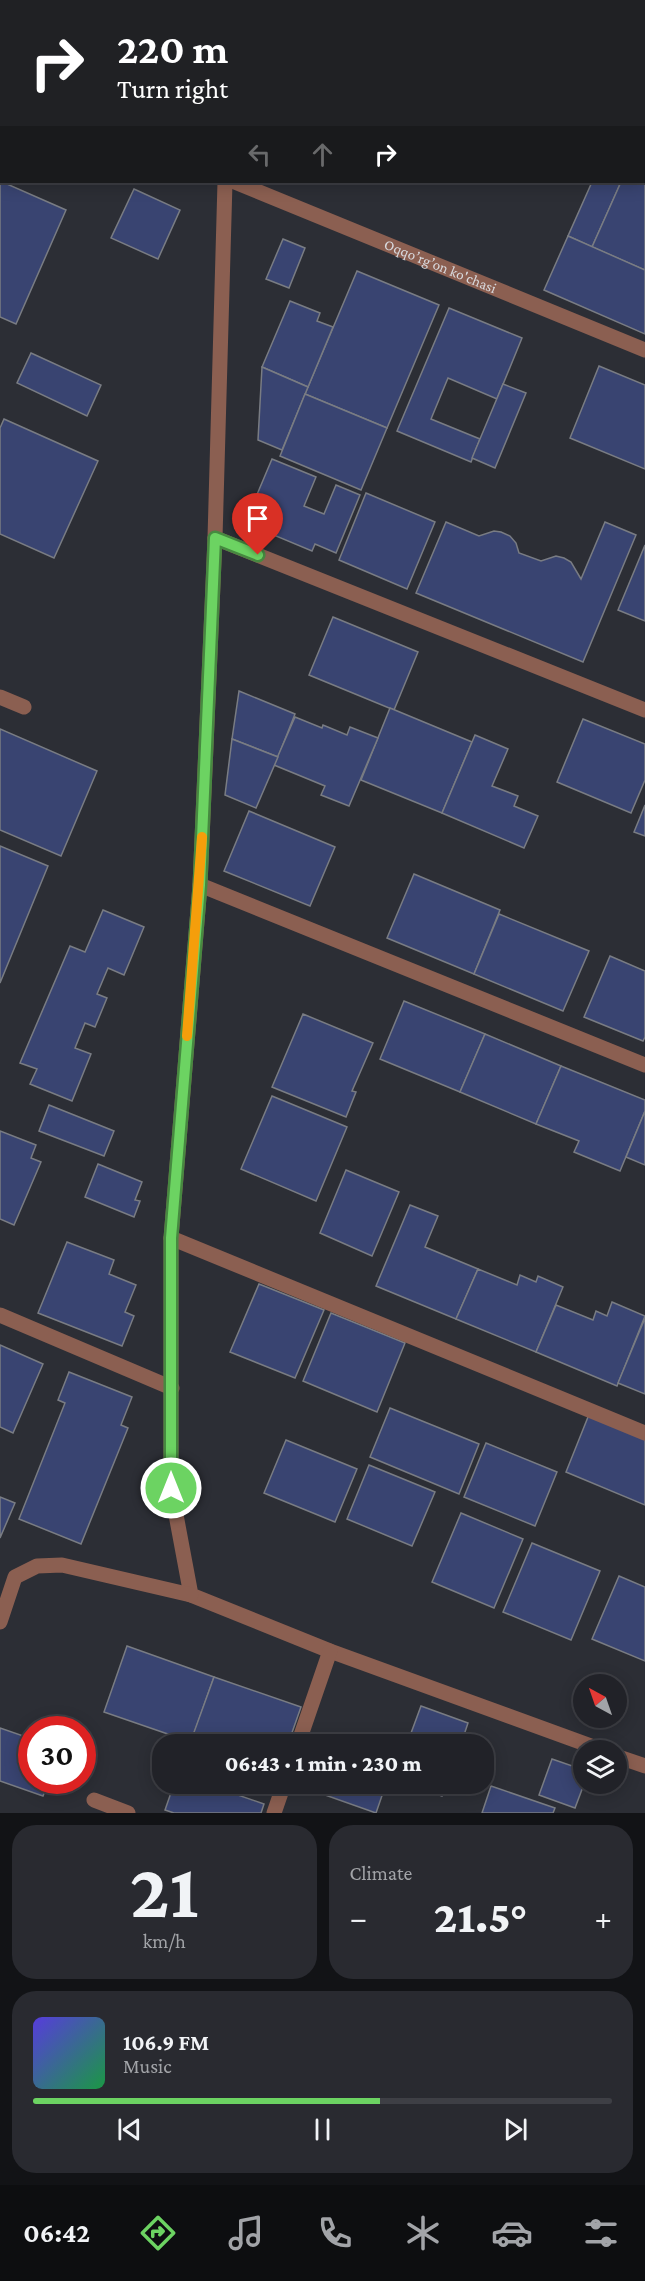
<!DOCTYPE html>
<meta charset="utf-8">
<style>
:root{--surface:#212228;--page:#292a30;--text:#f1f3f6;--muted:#a2a4a8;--line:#3e3f45;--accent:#6cd362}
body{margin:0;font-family:"Crimson Pro",serif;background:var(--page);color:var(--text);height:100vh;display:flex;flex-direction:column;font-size:22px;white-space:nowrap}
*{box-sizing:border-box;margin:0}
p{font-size:20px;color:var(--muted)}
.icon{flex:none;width:33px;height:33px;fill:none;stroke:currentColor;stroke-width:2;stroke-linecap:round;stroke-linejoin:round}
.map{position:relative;height:1813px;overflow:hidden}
.sheet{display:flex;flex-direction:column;gap:12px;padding:12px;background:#121316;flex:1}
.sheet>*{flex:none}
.guide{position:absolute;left:0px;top:0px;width:645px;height:183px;box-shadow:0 3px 15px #0003,0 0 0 2px var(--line);background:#202124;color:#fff;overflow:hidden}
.needle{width:39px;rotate:320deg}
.buttons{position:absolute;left:573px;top:1674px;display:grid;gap:12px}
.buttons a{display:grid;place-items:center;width:54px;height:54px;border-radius:50%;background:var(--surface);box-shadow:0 3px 15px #0003,0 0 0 2px var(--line);font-size:30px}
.speed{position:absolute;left:18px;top:1716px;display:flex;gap:12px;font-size:30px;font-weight:700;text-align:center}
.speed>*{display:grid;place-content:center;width:78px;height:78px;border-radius:50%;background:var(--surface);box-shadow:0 3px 15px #0003,0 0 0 2px var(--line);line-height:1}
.speed .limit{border:9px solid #d22;background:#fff;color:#111}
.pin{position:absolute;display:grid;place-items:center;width:51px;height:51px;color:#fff;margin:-62px -26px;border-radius:50% 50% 50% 0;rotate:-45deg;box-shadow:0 0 6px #0007}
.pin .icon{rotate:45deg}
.me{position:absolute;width:66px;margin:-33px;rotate:0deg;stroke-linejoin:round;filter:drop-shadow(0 0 4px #0008)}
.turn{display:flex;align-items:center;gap:21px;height:126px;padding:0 18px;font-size:27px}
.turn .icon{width:78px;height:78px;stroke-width:2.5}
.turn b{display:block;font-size:42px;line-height:51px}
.lanes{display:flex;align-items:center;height:57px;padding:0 18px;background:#0003;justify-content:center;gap:30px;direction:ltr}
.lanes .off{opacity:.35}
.big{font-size:45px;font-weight:800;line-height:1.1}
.sheet .tile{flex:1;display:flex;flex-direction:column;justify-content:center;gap:9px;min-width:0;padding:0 21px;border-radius:24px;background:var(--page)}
.sheet .dial{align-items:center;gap:0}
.dial b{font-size:78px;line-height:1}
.song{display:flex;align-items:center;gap:18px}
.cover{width:72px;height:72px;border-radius:9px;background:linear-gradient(135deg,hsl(250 70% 55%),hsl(140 70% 35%))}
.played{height:6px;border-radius:3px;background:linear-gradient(90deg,var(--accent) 60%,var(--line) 60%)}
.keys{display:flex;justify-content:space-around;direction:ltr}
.heat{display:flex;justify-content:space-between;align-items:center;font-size:33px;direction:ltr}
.sheet .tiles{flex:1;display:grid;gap:12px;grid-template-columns:1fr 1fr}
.tile:last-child{grid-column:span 2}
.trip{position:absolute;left:152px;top:1734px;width:342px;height:60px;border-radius:24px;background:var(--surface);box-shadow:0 3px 15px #0003,0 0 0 2px var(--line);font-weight:800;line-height:60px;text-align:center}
.menu{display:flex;height:96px;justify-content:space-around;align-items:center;background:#0d0e10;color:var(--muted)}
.menu .icon{width:42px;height:42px}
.menu .selected{color:var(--accent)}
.menu b{font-size:27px;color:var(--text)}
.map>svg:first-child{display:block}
.building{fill:#394471;stroke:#797c83;stroke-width:1.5}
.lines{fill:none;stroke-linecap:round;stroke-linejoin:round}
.minor{stroke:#8b5f51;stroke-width:15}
.route-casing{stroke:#468940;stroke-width:15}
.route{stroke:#6cd362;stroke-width:10}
.slow{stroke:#f59e0b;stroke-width:10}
.labels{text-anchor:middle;stroke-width:6;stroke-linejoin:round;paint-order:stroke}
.street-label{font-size:15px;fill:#d8d9dd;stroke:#23252b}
</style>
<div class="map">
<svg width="645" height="1813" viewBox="0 0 645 1813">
<rect width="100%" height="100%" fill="#2c2e35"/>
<g class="building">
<path d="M0,0h82l-80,2v25z"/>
<path d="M0,181l66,29 -50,114 -16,-7z"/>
<path d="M592,182h29l-29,65 -24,-11z"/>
<path d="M621,182l24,1v87l-53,-23z"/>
<path d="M134,189l46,21 -22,49 -47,-21z"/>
<path d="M568,236l77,34v64l-101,-44z"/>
<path d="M283,239l22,9 -16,40 -23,-9z"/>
<path d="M357,271l82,34 -52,123 -82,-34z"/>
<path d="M290,301l30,12 -3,8 16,6 -25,60 -46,-20z"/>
<path d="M449,308l73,30 -25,61 -49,-21 -17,41 49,20 -9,23 -74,-31z"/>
<path d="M31,353l70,32 -14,31 -70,-33z"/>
<path d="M599,366l46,19v84l-75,-31z"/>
<path d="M262,367l46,20 -26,63 -24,-10z"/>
<path d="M503,384l23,9 -31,75 -23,-10z"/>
<path d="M305,394l82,34 -26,62 -81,-34z"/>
<path d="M4,419l94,42 -44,97 -54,-24v-106z"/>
<path d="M272,459l44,18 -12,29 20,8 12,-29 24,10 -24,58 -21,-9 -3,7 -67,-28z"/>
<path d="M366,493l69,29 -28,67 -68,-29z"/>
<path d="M446,522l33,14 15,-5 7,1 9,4 6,7 3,10 22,8 15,-5 8,2 7,4 10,17 24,-57 31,13 -53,127 -167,-69z"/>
<path d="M645,545v76l-27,-11z"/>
<path d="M333,617l85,35 -24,58 -85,-35z"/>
<path d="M239,691l56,23 -17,43 -46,-18z"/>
<path d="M390,708l82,34 -30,71 -81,-33z"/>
<path d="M295,717l27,11 1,-3 24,10 3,-8 28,11 -29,68 -28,-11 4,-9 -51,-21z"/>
<path d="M583,719l62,25v36l-14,33 -74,-31z"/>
<path d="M0,729l97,42 -36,85 -61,-26z"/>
<path d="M475,735l33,14 -16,37 26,10 -4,10 24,10 -14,32 -82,-35z"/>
<path d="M232,739l46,18 -22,51 -31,-13z"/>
<path d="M645,805v31l-11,-4z"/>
<path d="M249,811l86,36 -25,59 -86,-35z"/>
<path d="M0,846l48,20 -48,117z"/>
<path d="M414,874l86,36 -26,64 -87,-36z"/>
<path d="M103,910l41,17 -20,48 -16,-7 -11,26 10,4 -12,29 -10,-4 -10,25 16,6 -19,47 -42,-17 7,-15 -17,-6 50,-117 15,6z"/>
<path d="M499,914l90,37 -26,60 -89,-37z"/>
<path d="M610,956l35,15v66l-2,4 -59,-24z"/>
<path d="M404,1001l81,33 -25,58 -80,-33z"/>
<path d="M303,1014l70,29 -21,48 4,1 -10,25 -74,-30z"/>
<path d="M485,1034l76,32 -25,58 -76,-32z"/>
<path d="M561,1066l84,34v11l-25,60 -46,-19 5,-11 -43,-17z"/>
<path d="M272,1096l75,31 -31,74 -75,-32z"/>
<path d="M49,1105l65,26 -10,25 -65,-25z"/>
<path d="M645,1111v54l-19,-8z"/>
<path d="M0,1131l36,14 -5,13 10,4 -27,63 -14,-6z"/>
<path d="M98,1164l44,18 -7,18 5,1 -6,16 -49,-20z"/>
<path d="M346,1170l53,22 -27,64 -52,-23z"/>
<path d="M410,1205l28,11 -13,31 53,22 -22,50 -80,-33z"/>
<path d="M67,1242l47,18 -5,14 27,11 -11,27 9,4 -12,30 -84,-33z"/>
<path d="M478,1269l39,16 3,-10 16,7 2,-6 25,11 -27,65 -80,-33z"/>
<path d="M259,1284l65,26 -29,68 -65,-26z"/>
<path d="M612,1302l33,14 -28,70 -81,-34 20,-47 37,15 3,-9 11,5z"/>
<path d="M331,1313l74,30 -28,69 -74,-31z"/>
<path d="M645,1318v76l-27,-11z"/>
<path d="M0,1345l43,19 -30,69 -13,-6z"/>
<path d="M69,1372l63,25 -11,28 7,3 -47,116 -62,-25 46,-116 -7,-3z"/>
<path d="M390,1408l89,36 -20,50 -89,-37z"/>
<path d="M590,1412l55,22v71l-79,-33z"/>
<path d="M286,1440l71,29 -22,53 -71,-29z"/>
<path d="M486,1443l71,29 -22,54 -71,-29z"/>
<path d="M369,1465l66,27 -23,54 -65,-27z"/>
<path d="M0,1497l15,6 -15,35z"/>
<path d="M461,1513l62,26 -29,69 -62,-26z"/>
<path d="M532,1543l68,28 -29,69 -68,-28z"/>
<path d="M619,1576l26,11v74l-53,-22z"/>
<path d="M127,1646l87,31 -23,65 -87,-30z"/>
<path d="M214,1677l87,30 -13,37h-68l-27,-9z"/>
<path d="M421,1706l47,17 -7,21h-54z"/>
<path d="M0,1728l32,11v41h17l-6,16 -43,-15z"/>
<path d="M331,1733l35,11h-39z"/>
<path d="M552,1759l32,11v14l-9,24 -36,-13z"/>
<path d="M174,1784h32l58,20 -3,9h-87l-9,-3z"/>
<path d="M313,1784h73l-10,29 -65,-23z"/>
<path d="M408,1784h39l-5,12z"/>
<path d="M491,1786l64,22 -2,5h-71z"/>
</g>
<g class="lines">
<g class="minor">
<path d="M237,2l1,-2"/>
<path d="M516,2l1,-2"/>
<path d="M225,182l-10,356 -15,347 -29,353v250l20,107 139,56 272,99"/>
<path id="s1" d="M235,182l410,168"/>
<path d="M215,538l430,172"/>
<path d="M0,697l24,10"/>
<path d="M200,885l445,180"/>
<path d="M171,1238l474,195"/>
<path d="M0,1315l172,73"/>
<path d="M0,1622l15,-45 22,-11 25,-1 129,30"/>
<path d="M298,1744l32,-93"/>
<path d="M616,1756l29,10"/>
<path d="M94,1800l34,13"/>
<path d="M274,1813l10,-29"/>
</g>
</g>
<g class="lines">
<defs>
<path id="route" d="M171,1488v-250l29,-353 15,-347 43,17"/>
</defs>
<use href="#route" class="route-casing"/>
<use href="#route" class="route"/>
<path class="slow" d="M187,1036l15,-199"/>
</g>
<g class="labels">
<g class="street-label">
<text dy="5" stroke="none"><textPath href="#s1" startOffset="222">Oqqo’rg’on ko'chasi</textPath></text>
</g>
</g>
</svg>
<div class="buttons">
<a><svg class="needle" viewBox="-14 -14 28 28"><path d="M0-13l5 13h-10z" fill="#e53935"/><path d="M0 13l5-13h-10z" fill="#a2a4a8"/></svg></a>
<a><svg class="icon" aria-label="layers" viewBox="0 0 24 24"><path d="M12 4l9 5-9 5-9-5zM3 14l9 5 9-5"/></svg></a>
</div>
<div class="speed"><div class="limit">30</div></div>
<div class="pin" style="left:258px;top:555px;background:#d93025"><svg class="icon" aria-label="arrive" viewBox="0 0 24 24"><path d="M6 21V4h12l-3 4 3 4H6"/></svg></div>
<svg class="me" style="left:171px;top:1488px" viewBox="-20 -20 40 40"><circle r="17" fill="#6cd362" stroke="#fff" stroke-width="3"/><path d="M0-11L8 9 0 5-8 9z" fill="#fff"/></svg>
<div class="trip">06:43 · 1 min · 230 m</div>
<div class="guide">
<div class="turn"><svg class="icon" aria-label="right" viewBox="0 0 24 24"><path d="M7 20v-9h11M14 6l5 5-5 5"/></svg><div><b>220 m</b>Turn right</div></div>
<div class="lanes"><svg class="icon off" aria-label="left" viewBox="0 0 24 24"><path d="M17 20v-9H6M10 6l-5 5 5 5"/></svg><svg class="icon off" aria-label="ahead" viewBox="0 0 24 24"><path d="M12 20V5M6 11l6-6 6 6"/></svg><svg class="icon" aria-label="right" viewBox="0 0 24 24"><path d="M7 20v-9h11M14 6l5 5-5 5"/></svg></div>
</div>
</div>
<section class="sheet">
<div class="tiles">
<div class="tile dial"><b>21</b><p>km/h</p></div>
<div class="tile"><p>Climate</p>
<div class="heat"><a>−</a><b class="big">21.5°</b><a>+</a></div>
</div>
<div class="tile">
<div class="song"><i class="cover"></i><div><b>106.9 FM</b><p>Music</p></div></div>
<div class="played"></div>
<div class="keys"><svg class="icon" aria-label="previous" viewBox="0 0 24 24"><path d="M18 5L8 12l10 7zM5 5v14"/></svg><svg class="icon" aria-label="pause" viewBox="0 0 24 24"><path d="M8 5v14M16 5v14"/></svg><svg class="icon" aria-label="next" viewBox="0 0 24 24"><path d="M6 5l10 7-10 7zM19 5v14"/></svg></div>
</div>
</div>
</section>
<nav class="menu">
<b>06:42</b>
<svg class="icon selected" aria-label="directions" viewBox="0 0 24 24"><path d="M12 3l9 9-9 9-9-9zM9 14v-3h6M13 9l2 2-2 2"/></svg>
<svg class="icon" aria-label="music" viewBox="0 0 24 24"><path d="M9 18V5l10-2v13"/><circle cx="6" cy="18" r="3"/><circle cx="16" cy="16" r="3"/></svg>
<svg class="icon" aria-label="phone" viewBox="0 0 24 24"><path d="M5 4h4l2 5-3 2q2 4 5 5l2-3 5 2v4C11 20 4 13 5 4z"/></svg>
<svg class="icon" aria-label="climate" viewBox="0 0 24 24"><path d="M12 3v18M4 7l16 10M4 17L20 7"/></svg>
<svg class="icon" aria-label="car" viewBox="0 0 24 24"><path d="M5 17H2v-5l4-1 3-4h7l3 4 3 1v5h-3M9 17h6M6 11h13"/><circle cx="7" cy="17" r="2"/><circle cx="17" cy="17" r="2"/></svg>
<svg class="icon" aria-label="filters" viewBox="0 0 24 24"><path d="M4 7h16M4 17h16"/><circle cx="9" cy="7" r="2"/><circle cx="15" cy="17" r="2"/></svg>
</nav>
